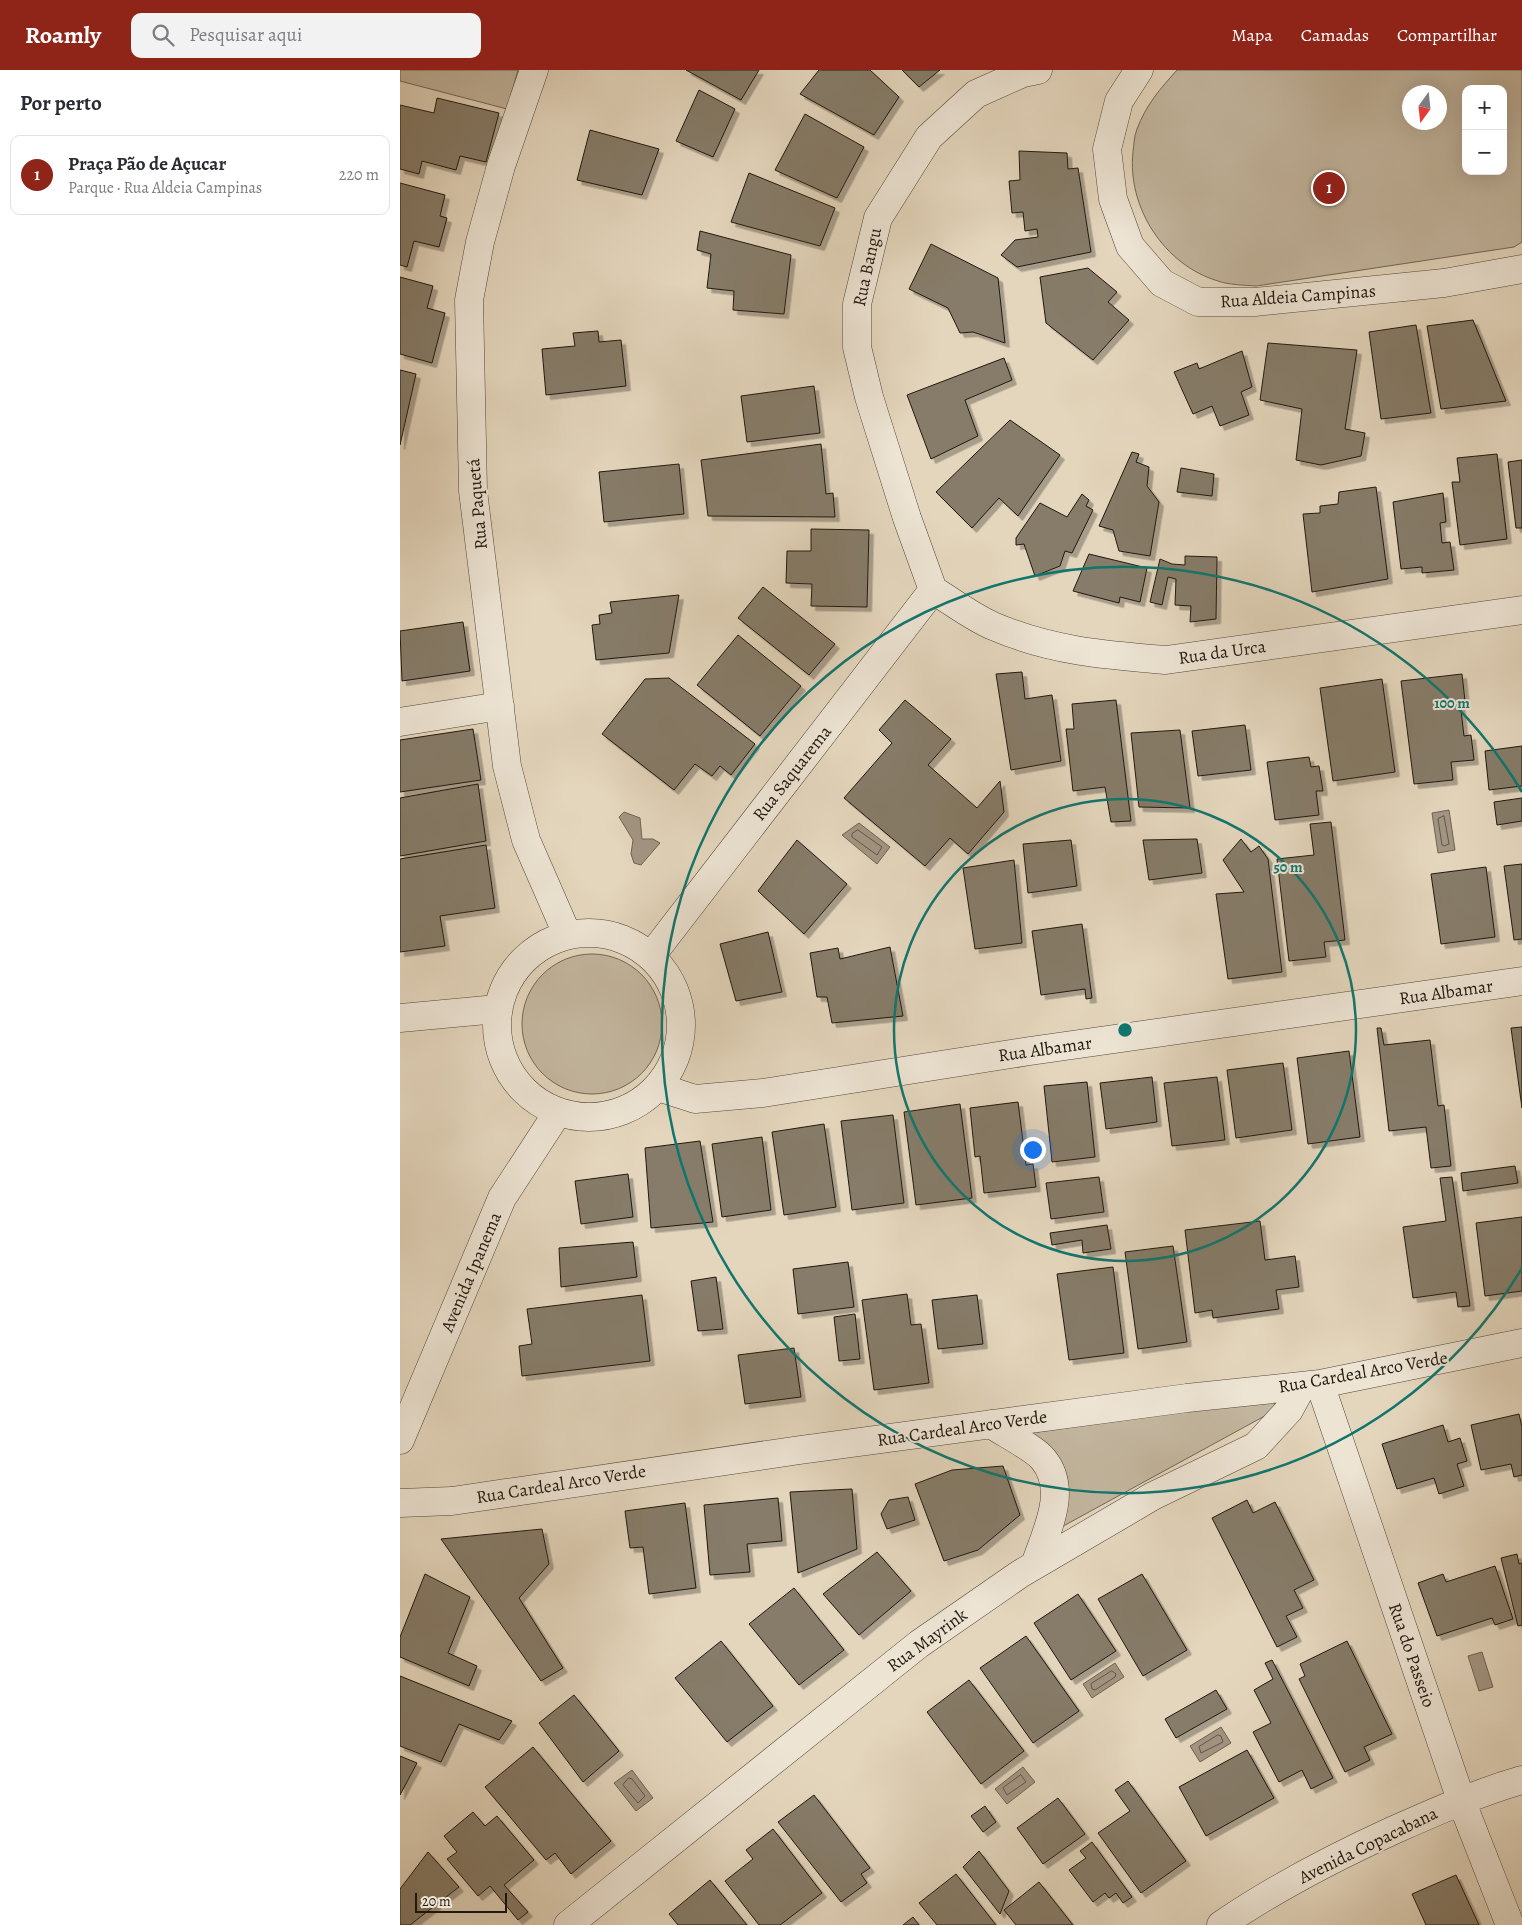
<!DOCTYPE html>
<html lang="pt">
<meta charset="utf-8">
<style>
body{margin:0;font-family:Alegreya,serif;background:#f2f2f3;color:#2b2b33}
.controls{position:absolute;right:15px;top:15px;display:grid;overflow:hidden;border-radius:10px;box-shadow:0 5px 20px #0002}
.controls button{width:45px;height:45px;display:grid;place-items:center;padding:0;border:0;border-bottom:1px solid #e1e1e2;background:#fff;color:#2b2b33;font:25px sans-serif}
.compass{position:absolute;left:1002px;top:15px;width:45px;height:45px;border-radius:50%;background:#fff;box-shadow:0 5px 20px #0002;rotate:195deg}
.scale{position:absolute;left:15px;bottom:12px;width:92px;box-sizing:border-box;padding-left:5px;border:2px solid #21180f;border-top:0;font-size:14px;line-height:18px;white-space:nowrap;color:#21180f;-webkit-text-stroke:4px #ede4d4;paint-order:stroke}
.you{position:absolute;left:632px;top:1079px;width:18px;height:18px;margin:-12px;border:4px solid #fff;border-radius:50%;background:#1a73e8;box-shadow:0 0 0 8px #1a73e833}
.badge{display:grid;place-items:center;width:32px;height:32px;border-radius:50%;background:#8f2418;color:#fff;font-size:16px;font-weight:700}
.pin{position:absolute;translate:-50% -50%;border:2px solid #fff;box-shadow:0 1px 5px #0006}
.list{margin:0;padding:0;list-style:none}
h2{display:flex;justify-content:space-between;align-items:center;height:65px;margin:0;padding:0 20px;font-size:21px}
h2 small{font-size:16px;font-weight:400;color:#7c7c81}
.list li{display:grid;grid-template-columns:32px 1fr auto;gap:15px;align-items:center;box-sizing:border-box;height:80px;margin:0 10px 10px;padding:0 10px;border:1px solid #e1e1e2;border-radius:10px}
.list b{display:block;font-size:19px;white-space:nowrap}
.list p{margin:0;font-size:16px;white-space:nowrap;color:#7c7c81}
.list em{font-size:16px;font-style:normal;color:#7c7c81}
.icon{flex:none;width:28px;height:28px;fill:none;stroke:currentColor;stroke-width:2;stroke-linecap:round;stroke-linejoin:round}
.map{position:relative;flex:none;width:1122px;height:1855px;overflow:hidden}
header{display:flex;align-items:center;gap:30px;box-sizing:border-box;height:70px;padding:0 25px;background:#8f2418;color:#fff}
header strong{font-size:24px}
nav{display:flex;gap:28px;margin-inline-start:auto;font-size:18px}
.search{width:350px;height:45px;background:#f2f2f3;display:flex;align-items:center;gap:12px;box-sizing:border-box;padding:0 18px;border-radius:10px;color:#7c7c81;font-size:19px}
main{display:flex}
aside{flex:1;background:#fff}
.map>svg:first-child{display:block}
.green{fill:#c3b69f;stroke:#726757;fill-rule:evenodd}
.water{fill:#a29582;stroke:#6e6354}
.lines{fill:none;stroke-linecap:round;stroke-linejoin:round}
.shore{stroke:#625648;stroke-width:1}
.building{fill:#867b69;stroke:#21180f;filter:url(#shadow)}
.minor-casing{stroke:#52483a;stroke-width:29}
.minor{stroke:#ede4d4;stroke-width:28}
.ring{fill:none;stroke:#0f766e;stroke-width:2.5}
.labels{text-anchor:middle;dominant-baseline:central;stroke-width:4;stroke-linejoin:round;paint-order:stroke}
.street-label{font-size:18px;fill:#21180f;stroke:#ede4d4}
.centre{fill:#0f766e;stroke:#ede4d4;stroke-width:2.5}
.ring-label{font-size:15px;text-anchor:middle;font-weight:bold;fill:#0f766e;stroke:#ede4d4;stroke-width:4;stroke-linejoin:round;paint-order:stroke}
</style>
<header>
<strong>Roamly</strong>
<div class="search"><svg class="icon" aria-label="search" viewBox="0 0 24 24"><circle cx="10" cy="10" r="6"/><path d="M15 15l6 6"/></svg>Pesquisar aqui</div>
<nav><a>Mapa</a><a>Camadas</a><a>Compartilhar</a></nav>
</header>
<main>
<aside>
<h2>Por perto<small></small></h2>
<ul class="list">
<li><span class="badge">1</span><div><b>Praça Pão de Açucar</b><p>Parque · Rua Aldeia Campinas</p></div><em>220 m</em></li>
</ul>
</aside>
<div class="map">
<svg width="1122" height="1855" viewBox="0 0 1122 1855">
<defs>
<filter id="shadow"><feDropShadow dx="4.5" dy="4.5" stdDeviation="0" flood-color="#0004"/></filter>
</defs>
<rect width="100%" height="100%" fill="#e4d6bd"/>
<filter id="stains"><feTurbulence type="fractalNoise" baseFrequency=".004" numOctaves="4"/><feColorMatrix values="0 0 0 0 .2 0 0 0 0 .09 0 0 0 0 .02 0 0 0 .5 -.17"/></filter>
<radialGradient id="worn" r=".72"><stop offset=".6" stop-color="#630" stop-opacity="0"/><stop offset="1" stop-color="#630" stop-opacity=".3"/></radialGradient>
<!-- green -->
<path class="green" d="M 0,0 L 118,0 L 107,39 L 0,11 Z
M 777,0 L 1122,0 L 1122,172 L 1114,177 L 856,216 C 844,215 829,215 818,211 C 764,195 727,137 733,82 C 734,75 734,66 737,59 C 746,35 760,19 777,0 ZM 1066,19 L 1103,19 L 1103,101 L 1066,101 ZM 1040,22 L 1040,52 L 1009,52 L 1009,22 Z
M122 954a70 70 0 1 1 140 0a70 70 0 1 1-140 0Z
M 868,1328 L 876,1335 L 872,1342 L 656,1460 L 624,1364 Z"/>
<!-- water -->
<path class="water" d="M 1049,740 L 1055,780 L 1038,783 L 1032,743 Z
M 224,742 L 240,748 L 242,769 L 253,769 L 260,773 L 241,795 L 234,793 L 231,784 L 233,770 L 219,747 Z
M 459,753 L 490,777 L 477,794 L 442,765 Z
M 1082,1582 L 1093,1617 L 1079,1621 L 1068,1586 Z
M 715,1593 L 724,1607 L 692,1628 L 683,1614 Z
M 821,1657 L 831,1673 L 800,1692 L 790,1676 Z
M 623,1697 L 635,1712 L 607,1734 L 595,1719 Z
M 232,1700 L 253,1728 L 236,1741 L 214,1713 Z"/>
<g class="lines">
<!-- shore -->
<path class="shore" d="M 1044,746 L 1049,774 L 1044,776 L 1042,775 L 1038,749 Z
M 458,760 L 482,777 L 477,785 L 452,767 L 452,764 Z
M 712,1601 L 716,1604 L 715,1607 L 695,1620 L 692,1619 L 691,1614 Z
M 818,1665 L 821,1666 L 823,1672 L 801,1683 L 799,1677 Z
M 621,1705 L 626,1712 L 607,1725 L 603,1718 Z
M 229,1708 L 232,1709 L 245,1726 L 238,1733 L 223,1715 Z"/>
</g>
<!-- building -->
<path class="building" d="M 286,0 L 359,0 L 341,30 Z
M 419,0 L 470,0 L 499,27 L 474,65 L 400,24 Z
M 502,0 L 540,0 L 519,17 Z
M 299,20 L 335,39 L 313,87 L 276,71 Z
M 37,28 L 99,43 L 86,92 L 60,86 L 56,100 L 22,91 L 19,104 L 0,99 L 0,35 L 34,43 Z
M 405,44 L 464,77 L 437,128 L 375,100 Z
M 190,60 L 259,79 L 242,125 L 177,110 Z
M 619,81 L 667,83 L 668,99 L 678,98 L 691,182 L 617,197 L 601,185 L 615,170 L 638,167 L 637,159 L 625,161 L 623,142 L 612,143 L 609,111 L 620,110 Z
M 349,103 L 435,138 L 420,176 L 331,152 Z
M 0,113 L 45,125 L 40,146 L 47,148 L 39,177 L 14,171 L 7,197 L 0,195 Z
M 300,161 L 391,185 L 384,244 L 333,240 L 334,221 L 307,218 L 311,184 L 297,180 Z
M 531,174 L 598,208 L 605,273 L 573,262 L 560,263 L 548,238 L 509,219 Z
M 688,198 L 717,222 L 708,232 L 729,250 L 693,290 L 646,253 L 640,207 Z
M 0,207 L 33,216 L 27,238 L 45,243 L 32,293 L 0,284 Z
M 1073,250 L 1106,331 L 1041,339 L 1027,256 Z
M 1016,255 L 1031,343 L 981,349 L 969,262 Z
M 198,261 L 199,272 L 221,270 L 226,316 L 146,325 L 142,279 L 175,276 L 173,263 Z
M 868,273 L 957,280 L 945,359 L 965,363 L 961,386 L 921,395 L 896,390 L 902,339 L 860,330 Z
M 842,281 L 852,317 L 841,322 L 849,345 L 820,356 L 812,336 L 793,344 L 774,302 L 797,293 L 799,299 Z
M 604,288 L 612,310 L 565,330 L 578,366 L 531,389 L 507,325 Z
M 0,300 L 16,304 L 0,375 Z
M 414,316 L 420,363 L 347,372 L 341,326 Z
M 610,350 L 660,385 L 618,446 L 599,428 L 572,458 L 536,422 Z
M 421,374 L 426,424 L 433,423 L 435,447 L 308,446 L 301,390 Z
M 732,382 L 739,384 L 736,392 L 749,397 L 747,416 L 759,432 L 750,486 L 719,481 L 713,460 L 699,456 Z
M 1097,384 L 1107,469 L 1060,475 L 1052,412 L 1060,412 L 1057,388 Z
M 1122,390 L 1122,458 L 1116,458 L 1108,392 Z
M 279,394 L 284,444 L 204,452 L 199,402 Z
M 781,398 L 814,404 L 812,426 L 777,422 Z
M 976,417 L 988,509 L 912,522 L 903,444 L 920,443 L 920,436 L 938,434 L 939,422 Z
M 1043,423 L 1046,452 L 1040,453 L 1042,473 L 1050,472 L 1054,500 L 1022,503 L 1022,497 L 1001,499 L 993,432 Z
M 682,424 L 689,430 L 686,436 L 693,440 L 672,483 L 665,481 L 660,496 L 635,506 L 624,474 L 616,475 L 616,468 L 640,433 L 667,447 Z
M 411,459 L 469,460 L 467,537 L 411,536 L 412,514 L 386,513 L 387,481 L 411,481 Z
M 689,484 L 747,498 L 740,532 L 720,527 L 719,533 L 673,521 Z
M 785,486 L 817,487 L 816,549 L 790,552 L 791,536 L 775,535 L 776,509 L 768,507 L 762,535 L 750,532 L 760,489 L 772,494 L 785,495 Z
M 363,517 L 435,574 L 409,605 L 338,548 Z
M 279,525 L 269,583 L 196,590 L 192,555 L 200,554 L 199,545 L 212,543 L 210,532 Z
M 63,552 L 70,601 L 2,611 L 0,561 Z
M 338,565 L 401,616 L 360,666 L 297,615 Z
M 622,602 L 625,629 L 652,625 L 661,691 L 611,700 L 596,604 Z
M 1062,604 L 1065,631 L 1060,632 L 1064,666 L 1071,665 L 1074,690 L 1051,692 L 1053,710 L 1014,714 L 1001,611 Z
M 269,608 L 355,674 L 331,705 L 320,696 L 312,706 L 295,694 L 274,720 L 202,664 L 245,609 Z
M 982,609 L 995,702 L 933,711 L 920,618 Z
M 505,630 L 551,669 L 528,695 L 577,738 L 600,711 L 604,742 L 568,784 L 550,768 L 525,796 L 444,728 L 492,673 L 479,660 Z
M 716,630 L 731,751 L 711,752 L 705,717 L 673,721 L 666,659 L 674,659 L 672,634 Z
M 845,655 L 851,700 L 798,706 L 792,661 Z
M 73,659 L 81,710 L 0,722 L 0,670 Z
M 780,660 L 790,738 L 739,737 L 731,663 Z
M 1122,676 L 1122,716 L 1089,720 L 1085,681 Z
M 909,687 L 911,697 L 919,696 L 923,721 L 916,721 L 919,745 L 875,750 L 867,692 Z
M 78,714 L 86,771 L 0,786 L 0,728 Z
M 1122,728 L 1122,751 L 1097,755 L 1094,732 Z
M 931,752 L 945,870 L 924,872 L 926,887 L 889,891 L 877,789 L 914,785 L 910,754 Z
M 797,769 L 802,803 L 749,810 L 743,770 Z
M 841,769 L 851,782 L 859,776 L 868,789 L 882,902 L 828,909 L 816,824 L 844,822 L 823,790 Z
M 397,770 L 447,814 L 404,864 L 358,821 Z
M 671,770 L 677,816 L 628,823 L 623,774 Z
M 86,775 L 95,838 L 40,846 L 45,876 L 0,882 L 0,789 Z
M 614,790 L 622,873 L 575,879 L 563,798 Z
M 1122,794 L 1122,869 L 1114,870 L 1104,796 Z
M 1086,797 L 1095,867 L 1041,874 L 1031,804 Z
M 682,854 L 692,928 L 686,929 L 685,919 L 641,925 L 632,861 Z
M 368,862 L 382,922 L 336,931 L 320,874 Z
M 490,877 L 503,946 L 432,953 L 427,927 L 417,927 L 410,883 L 438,878 L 440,889 Z
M 1122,957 L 1122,1038 L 1111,958 Z
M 977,958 L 981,958 L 984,975 L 1030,970 L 1038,1036 L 1044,1035 L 1051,1096 L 1031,1098 L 1026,1057 L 989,1061 Z
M 949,981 L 960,1067 L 908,1074 L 897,988 Z
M 883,993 L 892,1060 L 836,1068 L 827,1000 Z
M 752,1007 L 757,1052 L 706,1059 L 700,1013 Z
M 817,1007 L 825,1070 L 772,1076 L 764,1013 Z
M 687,1012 L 695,1087 L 652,1092 L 644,1016 Z
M 618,1032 L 626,1095 L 633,1094 L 636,1117 L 584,1123 L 580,1086 L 575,1087 L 570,1038 Z
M 560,1034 L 572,1128 L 516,1135 L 504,1042 Z
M 493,1045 L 504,1133 L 452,1140 L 441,1051 Z
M 424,1054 L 436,1137 L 384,1145 L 372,1062 Z
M 362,1067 L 371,1140 L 322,1147 L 312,1074 Z
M 300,1071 L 313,1152 L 251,1158 L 245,1078 Z
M 1115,1096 L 1118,1113 L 1063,1121 L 1061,1103 Z
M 228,1104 L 233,1147 L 181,1154 L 175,1111 Z
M 699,1107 L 704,1142 L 651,1149 L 646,1113 Z
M 1052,1107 L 1070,1236 L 1058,1237 L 1056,1222 L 1013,1228 L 1003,1157 L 1046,1151 L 1040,1108 Z
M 1122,1147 L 1122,1221 L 1085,1226 L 1076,1153 Z
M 860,1151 L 865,1190 L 895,1186 L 899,1217 L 876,1220 L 879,1239 L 813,1248 L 812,1240 L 795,1243 L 785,1160 Z
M 707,1155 L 711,1179 L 683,1183 L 682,1170 L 652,1175 L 650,1163 Z
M 233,1172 L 237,1207 L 161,1217 L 159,1178 Z
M 773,1176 L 787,1272 L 738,1279 L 725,1182 Z
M 448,1192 L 454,1237 L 398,1244 L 393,1199 Z
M 713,1197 L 724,1283 L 669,1290 L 657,1204 Z
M 316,1207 L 323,1259 L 298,1261 L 291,1211 Z
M 507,1224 L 511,1255 L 521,1254 L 529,1313 L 474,1320 L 462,1230 Z
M 242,1225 L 250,1291 L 122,1306 L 119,1276 L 132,1274 L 127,1239 Z
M 577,1225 L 583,1274 L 538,1279 L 532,1230 Z
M 455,1244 L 460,1289 L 439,1291 L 434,1247 Z
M 394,1278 L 401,1327 L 345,1334 L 338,1285 Z
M 1119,1344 L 1122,1357 L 1122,1405 L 1114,1407 L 1111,1394 L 1081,1400 L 1071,1355 Z
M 1043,1355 L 1048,1372 L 1060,1368 L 1067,1391 L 1057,1394 L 1064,1416 L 1039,1424 L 1034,1408 L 997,1419 L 982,1374 Z
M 603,1396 L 620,1445 L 578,1480 L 544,1491 L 515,1414 L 552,1400 Z
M 452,1419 L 457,1479 L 398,1503 L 390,1422 Z
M 508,1427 L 515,1450 L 487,1459 L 481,1444 L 489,1430 Z
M 378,1428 L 382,1471 L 347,1474 L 350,1502 L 310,1505 L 304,1435 Z
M 847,1430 L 853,1443 L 875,1432 L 914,1510 L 894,1520 L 903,1538 L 886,1546 L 897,1567 L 877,1577 L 812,1448 Z
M 285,1433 L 296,1518 L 249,1524 L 243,1477 L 230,1478 L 225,1441 Z
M 142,1459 L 149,1494 L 119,1528 L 163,1598 L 141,1611 L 41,1469 Z
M 477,1482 L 511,1521 L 459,1565 L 423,1524 Z
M 1117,1484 L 1119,1494 L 1122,1493 L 1122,1555 L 1118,1556 L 1101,1488 Z
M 1095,1496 L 1113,1549 L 1095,1555 L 1092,1548 L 1037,1566 L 1018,1513 L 1043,1504 L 1046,1512 Z
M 25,1504 L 70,1527 L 48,1583 L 77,1596 L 69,1616 L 0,1587 L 0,1567 Z
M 742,1504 L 787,1580 L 743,1606 L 698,1529 Z
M 394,1518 L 444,1580 L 399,1615 L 349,1554 Z
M 678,1524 L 716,1581 L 671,1610 L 634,1553 Z
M 626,1566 L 679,1641 L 633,1673 L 580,1598 Z
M 321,1571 L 373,1636 L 327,1672 L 275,1608 Z
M 947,1571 L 992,1664 L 964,1677 L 970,1690 L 945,1702 L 899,1609 L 905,1606 L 900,1594 Z
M 872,1590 L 933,1708 L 911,1719 L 902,1700 L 879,1712 L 853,1662 L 871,1653 L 854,1620 L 873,1609 L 865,1593 Z
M 0,1606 L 112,1651 L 99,1670 L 59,1654 L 41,1692 L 0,1676 Z
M 569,1610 L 624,1681 L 581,1714 L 527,1642 Z
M 816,1620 L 827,1639 L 776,1668 L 765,1649 Z
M 174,1625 L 219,1681 L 183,1712 L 139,1653 Z
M 133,1677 L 211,1771 L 171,1804 L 155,1783 L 146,1790 L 85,1717 Z
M 847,1680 L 874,1728 L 806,1766 L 779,1717 Z
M 0,1686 L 17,1693 L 0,1725 Z
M 728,1711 L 786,1791 L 741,1823 L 698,1763 L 730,1741 L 715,1720 Z
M 414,1725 L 470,1798 L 461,1804 L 467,1813 L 441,1832 L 378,1752 Z
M 658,1728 L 685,1764 L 643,1794 L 617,1758 Z
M 585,1736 L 596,1752 L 583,1762 L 571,1746 Z
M 73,1742 L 85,1756 L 97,1746 L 134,1790 L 104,1815 L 128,1842 L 118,1850 L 90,1816 L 78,1826 L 47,1789 L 57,1782 L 44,1766 Z
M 373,1759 L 422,1823 L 380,1855 L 359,1855 L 325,1811 L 353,1789 L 346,1780 Z
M 692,1772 L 732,1827 L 723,1833 L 716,1823 L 709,1828 L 705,1823 L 693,1832 L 669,1800 L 686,1788 L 680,1781 Z
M 579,1781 L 609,1821 L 600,1844 L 563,1797 Z
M 28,1782 L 59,1817 L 10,1855 L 0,1855 L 0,1819 Z
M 556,1804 L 596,1855 L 537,1855 L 519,1833 Z
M 1056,1805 L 1079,1855 L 1026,1855 L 1012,1824 Z
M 310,1810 L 347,1855 L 278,1855 L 269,1844 Z
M 639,1812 L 673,1855 L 616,1855 L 604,1840 Z
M 513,1847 L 519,1855 L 503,1855 Z"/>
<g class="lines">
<defs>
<path id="minor" d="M 134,0 L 101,96 L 80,172 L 69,230 L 73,421 L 107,696 L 126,770 L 167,864
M 739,0 L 719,31 L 707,79 L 713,129 L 730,176 L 762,213 L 798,232 L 855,232 L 1044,213 L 1122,199
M 533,520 L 507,448 L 469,327 L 457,277 L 457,234 L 478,148 L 529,67 L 576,24 L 623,3 L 638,0
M 533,520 C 553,532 572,547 593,556 C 651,581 705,585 766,590 L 1122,540
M 0,652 L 100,636
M97 955a92 92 0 1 1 184 0a92 92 0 1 1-184 0Z
M 251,886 L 533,520
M 0,948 L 97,939
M 258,1017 L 295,1029 L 363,1023 L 630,981 L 1122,911
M 920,1314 L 1061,1730 L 1110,1855
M 591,1354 C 604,1363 634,1378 643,1389 C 669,1420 646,1462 635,1495
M 0,1370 L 102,1128 L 158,1042
M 0,1433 L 52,1431 L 400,1380 L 787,1328 L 920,1314 L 1122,1273
M 168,1855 L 519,1574 L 620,1504 L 753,1426 L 856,1376 L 889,1340 L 902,1316
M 821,1855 C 875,1818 935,1787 994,1760 C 1037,1741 1077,1723 1122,1710"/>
</defs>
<!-- minor casing -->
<use href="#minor" class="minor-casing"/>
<!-- minor -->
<use href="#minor" class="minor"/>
</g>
<!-- distance rings -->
<g class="ring">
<circle cx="725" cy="960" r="231"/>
<path d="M1122 1198A463 463 0 1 1 1122 722"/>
</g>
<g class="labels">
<!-- street labels -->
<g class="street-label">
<text transform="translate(467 197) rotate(-78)">Rua Bangu</text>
<text transform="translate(898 226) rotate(-4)">Rua Aldeia Campinas</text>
<text transform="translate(77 434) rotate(-95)">Rua Paquetá</text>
<text transform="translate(822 582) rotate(-8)">Rua da Urca</text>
<text transform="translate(392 703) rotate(-52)">Rua Saquarema</text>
<text transform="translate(1046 922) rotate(-8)">Rua Albamar</text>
<text transform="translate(645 979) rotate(-8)">Rua Albamar</text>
<text transform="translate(71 1202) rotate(-67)">Avenida Ipanema</text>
<text transform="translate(963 1302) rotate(-10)">Rua Cardeal Arco Verde</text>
<text transform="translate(562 1358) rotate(-8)">Rua Cardeal Arco Verde</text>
<text transform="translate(161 1414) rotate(-9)">Rua Cardeal Arco Verde</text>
<text transform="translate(527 1570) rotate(-36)">Rua Mayrink</text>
<text transform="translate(1012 1585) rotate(71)">Rua do Passeio</text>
<text transform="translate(968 1775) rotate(-26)">Avenida Copacabana</text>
</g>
</g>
<circle cx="725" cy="960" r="8" class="centre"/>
<g class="ring-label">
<text x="1052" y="638">100 m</text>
<text x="888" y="802">50 m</text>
</g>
<rect width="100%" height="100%" filter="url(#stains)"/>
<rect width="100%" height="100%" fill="url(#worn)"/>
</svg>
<div class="controls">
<button>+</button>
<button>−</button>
</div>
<svg class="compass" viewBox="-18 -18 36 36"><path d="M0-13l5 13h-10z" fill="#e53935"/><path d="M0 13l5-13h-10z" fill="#7c7c81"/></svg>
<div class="scale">20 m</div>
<div class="you"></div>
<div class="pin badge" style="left:929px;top:118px">1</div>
</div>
</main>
